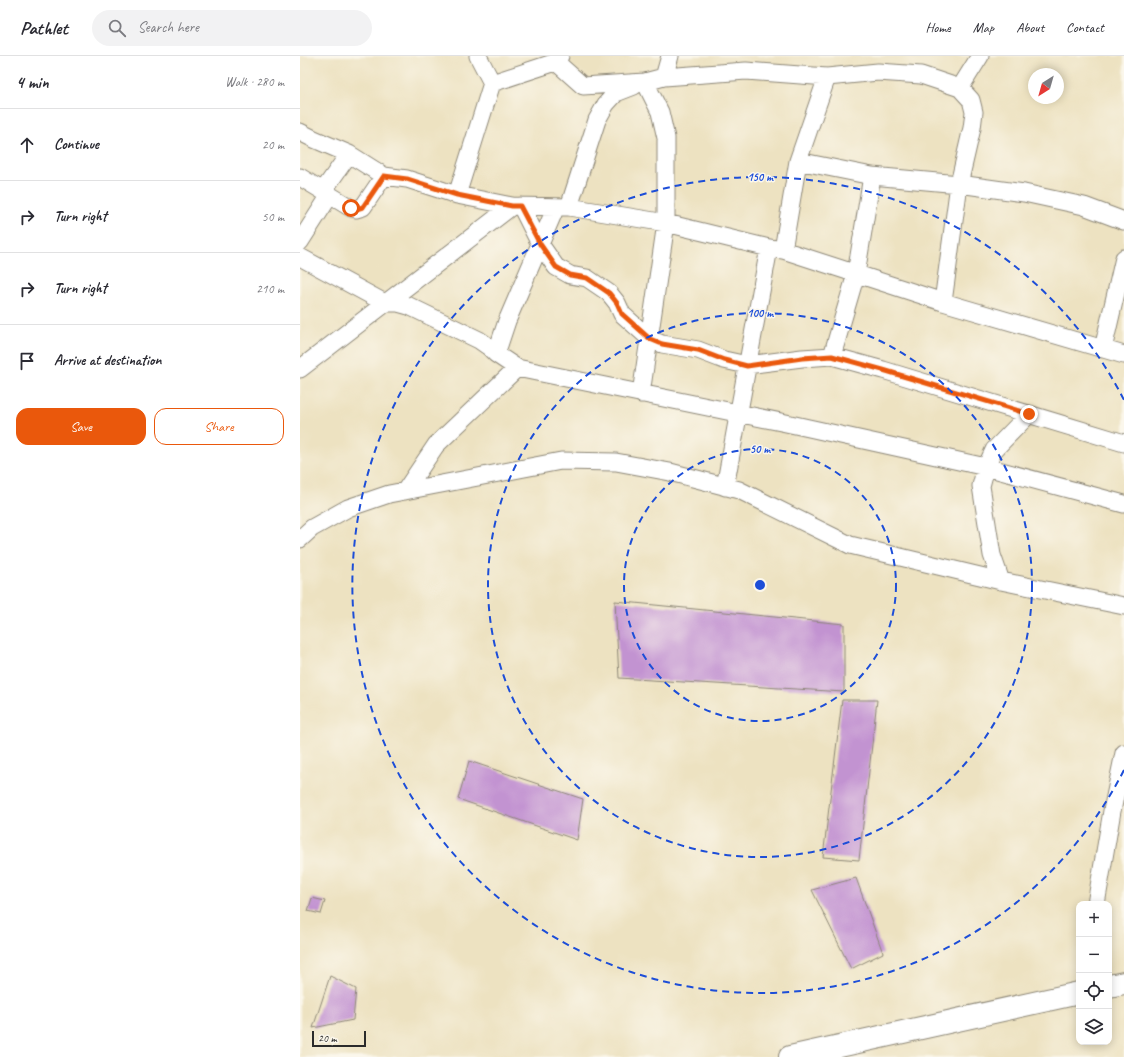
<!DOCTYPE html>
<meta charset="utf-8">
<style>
body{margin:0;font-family:Caveat,sans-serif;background:#f2f2f3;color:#2b2b33}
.controls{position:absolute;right:12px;bottom:12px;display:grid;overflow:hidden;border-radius:8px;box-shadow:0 2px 10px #0003}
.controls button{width:36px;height:36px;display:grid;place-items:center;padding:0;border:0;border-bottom:1px solid #e1e1e2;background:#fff;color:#2b2b33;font:20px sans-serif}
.compass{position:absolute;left:728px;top:12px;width:36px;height:36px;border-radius:50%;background:#fff;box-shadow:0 2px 10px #0003;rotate:217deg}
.scale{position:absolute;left:12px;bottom:10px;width:54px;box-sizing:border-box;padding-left:4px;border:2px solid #2b2b2b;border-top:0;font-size:11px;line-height:14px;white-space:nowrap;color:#2b2b2b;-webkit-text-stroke:3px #fbf7ec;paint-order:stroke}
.stop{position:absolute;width:12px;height:12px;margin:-9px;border:3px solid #ea580c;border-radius:50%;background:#fff}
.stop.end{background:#ea580c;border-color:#fff;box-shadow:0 1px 4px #0008}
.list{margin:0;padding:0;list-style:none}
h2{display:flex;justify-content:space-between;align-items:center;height:52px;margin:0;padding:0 16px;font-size:17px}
h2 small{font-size:13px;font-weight:400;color:#7c7c81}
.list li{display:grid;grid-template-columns:26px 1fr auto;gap:12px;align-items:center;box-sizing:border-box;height:72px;padding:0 16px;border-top:1px solid #e1e1e2}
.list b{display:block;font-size:15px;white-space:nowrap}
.list em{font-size:13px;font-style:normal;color:#7c7c81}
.actions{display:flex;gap:8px;padding:12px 16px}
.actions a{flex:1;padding:9px 0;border:1px solid #ea580c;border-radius:12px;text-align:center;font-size:14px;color:#ea580c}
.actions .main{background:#ea580c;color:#fff}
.icon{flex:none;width:22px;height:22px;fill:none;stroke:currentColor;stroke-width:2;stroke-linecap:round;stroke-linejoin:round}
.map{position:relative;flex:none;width:824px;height:1001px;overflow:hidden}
header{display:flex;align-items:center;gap:24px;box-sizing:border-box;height:56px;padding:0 20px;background:#fff;border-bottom:1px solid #e1e1e2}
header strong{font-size:19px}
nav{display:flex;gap:22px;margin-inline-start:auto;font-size:14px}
.search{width:280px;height:36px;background:#f2f2f3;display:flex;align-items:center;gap:10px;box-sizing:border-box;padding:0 14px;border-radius:22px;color:#7c7c81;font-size:15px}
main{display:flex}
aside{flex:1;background:#fff}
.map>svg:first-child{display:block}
.building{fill:#c293d1}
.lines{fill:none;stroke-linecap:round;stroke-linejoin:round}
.minor-casing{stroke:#8c8676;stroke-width:19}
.secondary-casing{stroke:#8c8676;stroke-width:24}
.minor{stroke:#fff;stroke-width:17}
.secondary{stroke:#fff;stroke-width:22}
.route{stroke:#ea580c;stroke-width:5}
.ring{fill:none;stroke:#1d4ed8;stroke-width:2;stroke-dasharray:7 5}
.centre{fill:#1d4ed8;stroke:#fbf7ec;stroke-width:2}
.ring-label{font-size:12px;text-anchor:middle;font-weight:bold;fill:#1d4ed8;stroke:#fbf7ec;stroke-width:3;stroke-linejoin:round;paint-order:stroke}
</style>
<header>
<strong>Pathlet</strong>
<div class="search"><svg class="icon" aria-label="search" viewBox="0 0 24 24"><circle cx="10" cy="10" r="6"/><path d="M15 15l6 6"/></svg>Search here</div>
<nav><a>Home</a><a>Map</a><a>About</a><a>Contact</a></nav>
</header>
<main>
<aside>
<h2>4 min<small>Walk · 280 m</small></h2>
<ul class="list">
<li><svg class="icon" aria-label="ahead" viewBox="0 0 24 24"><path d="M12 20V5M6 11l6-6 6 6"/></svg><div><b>Continue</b></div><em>20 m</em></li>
<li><svg class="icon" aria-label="right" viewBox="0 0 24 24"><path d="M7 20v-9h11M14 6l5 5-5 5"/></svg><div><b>Turn right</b></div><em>50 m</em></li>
<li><svg class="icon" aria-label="right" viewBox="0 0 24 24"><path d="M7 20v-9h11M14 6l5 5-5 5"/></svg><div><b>Turn right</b></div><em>210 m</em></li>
<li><svg class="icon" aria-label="arrive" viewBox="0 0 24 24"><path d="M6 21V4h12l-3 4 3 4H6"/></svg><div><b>Arrive at destination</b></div></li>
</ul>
<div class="actions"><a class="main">Save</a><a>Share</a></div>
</aside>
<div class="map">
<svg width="824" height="1001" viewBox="0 0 824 1001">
<rect width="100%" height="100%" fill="#fbf7ec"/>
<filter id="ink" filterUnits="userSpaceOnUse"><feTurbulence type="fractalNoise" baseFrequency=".025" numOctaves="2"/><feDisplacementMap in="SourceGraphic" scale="8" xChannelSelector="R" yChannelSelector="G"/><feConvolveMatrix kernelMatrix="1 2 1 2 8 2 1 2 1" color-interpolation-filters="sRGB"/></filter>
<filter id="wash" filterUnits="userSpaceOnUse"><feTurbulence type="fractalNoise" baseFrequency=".012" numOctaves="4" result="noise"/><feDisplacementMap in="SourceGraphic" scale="16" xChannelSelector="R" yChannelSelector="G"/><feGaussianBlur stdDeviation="0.9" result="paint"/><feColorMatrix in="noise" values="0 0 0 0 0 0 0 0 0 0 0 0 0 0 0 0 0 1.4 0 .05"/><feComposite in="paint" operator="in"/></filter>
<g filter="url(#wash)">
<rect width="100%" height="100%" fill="#ede2c1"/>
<g id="blocks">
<!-- building -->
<path class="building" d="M 315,545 L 544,568 L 544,636 L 319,622 Z
M 542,644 L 577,644 L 559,804 L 523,801 Z
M 169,705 L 283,743 L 277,784 L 158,743 Z
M 556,822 L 583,897 L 551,913 L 512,834 Z
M 12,842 L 25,845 L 21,858 L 8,855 Z
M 30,920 L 56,933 L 53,964 L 13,972 Z"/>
</g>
</g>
<g filter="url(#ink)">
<use href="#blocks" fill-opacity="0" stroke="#8c8676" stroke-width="1"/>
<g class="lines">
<defs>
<path id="minor" d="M 178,0 L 192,27
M 260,0 L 256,6 L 283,30 L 345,26 L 364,21 L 446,15 L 527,21 L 578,16 L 621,19 L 660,32 L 671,44 L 674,56 L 672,72 L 659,128 L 643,246
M 364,21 L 370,0
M 660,32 L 680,0
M 0,76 L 14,83 L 49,98 L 84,120 L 107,123 L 157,139 L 212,150 L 269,151 L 366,167 L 469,192 L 483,194 L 643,246 L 824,299
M 498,105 L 572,120 L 659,128 L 724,137 L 784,150 L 824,165
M 0,121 L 51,152 L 56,153 L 63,151 L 84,120
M 23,135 L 49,98
M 157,139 L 192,27 L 256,6
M 221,150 L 240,188 L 256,211 L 270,219 L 287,222 L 309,237 L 317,247 L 322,258 L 350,283 L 362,288 L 398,294 L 424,304 L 447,309 L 502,302 L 532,300 L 583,314 L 824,387
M 269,151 L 297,64 L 306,48 L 316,37 L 334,30
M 0,186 L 30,139
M 483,194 L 498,105 L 527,21
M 0,201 L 85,247 L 98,247 L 109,250 L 179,284 L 189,291 L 196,298 L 217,312 L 486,367 L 686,411 L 824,448
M 803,293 L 824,202
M 196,298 L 207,265 L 256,151
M 532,300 L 556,218 L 572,120
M 0,313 L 212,150
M 341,338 L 366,167 L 366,82 L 360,56 L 345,26
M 425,431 L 469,192
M 105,435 L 136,389 L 217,312
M 0,483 L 12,472 L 48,452 L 89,438 L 261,405 L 316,406 L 370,416 L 439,434 L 550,489 L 701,525 L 824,550
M 701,525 L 692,499 L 681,430 L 686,411 L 694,394 L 729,358
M 796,848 L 812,755 L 824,697"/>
<path id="secondary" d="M 809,930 L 824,927
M 490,1001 L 779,937"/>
</defs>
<!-- minor casing -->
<use href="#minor" class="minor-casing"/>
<!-- secondary casing -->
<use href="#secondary" class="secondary-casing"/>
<!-- minor -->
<use href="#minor" class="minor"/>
<!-- secondary -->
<use href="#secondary" class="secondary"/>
</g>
</g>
<g class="lines" filter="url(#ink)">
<!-- route -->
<path class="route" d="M 51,152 L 56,153 L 63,151 L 84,120 L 107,123 L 157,139 L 212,150 L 220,150 L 240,188 L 256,211 L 270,219 L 287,222 L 309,237 L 317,247 L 322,258 L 350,283 L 362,288 L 398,294 L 424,304 L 447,310 L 502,302 L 532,300 L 583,314 L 729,358"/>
</g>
<!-- distance rings -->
<g class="ring">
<circle cx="460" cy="529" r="136"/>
<circle cx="460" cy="529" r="272"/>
<path d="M824 714A408 408 0 1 1 824 344"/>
</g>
<circle cx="460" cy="529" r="6" class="centre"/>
<g class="ring-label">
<text x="460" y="125">150 m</text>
<text x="460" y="261">100 m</text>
<text x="460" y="397">50 m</text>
</g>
</svg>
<div class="controls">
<button>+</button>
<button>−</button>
<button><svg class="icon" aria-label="locate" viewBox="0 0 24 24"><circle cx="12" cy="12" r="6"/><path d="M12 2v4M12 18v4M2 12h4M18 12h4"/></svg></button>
<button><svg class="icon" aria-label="layers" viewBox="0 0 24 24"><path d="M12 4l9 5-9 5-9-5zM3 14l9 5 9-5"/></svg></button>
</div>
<svg class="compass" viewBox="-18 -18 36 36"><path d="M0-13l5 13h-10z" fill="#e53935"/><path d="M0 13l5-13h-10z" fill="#7c7c81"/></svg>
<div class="scale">20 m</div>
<div class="stop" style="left:51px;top:152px"></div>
<div class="stop end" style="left:729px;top:358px"></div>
</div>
</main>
